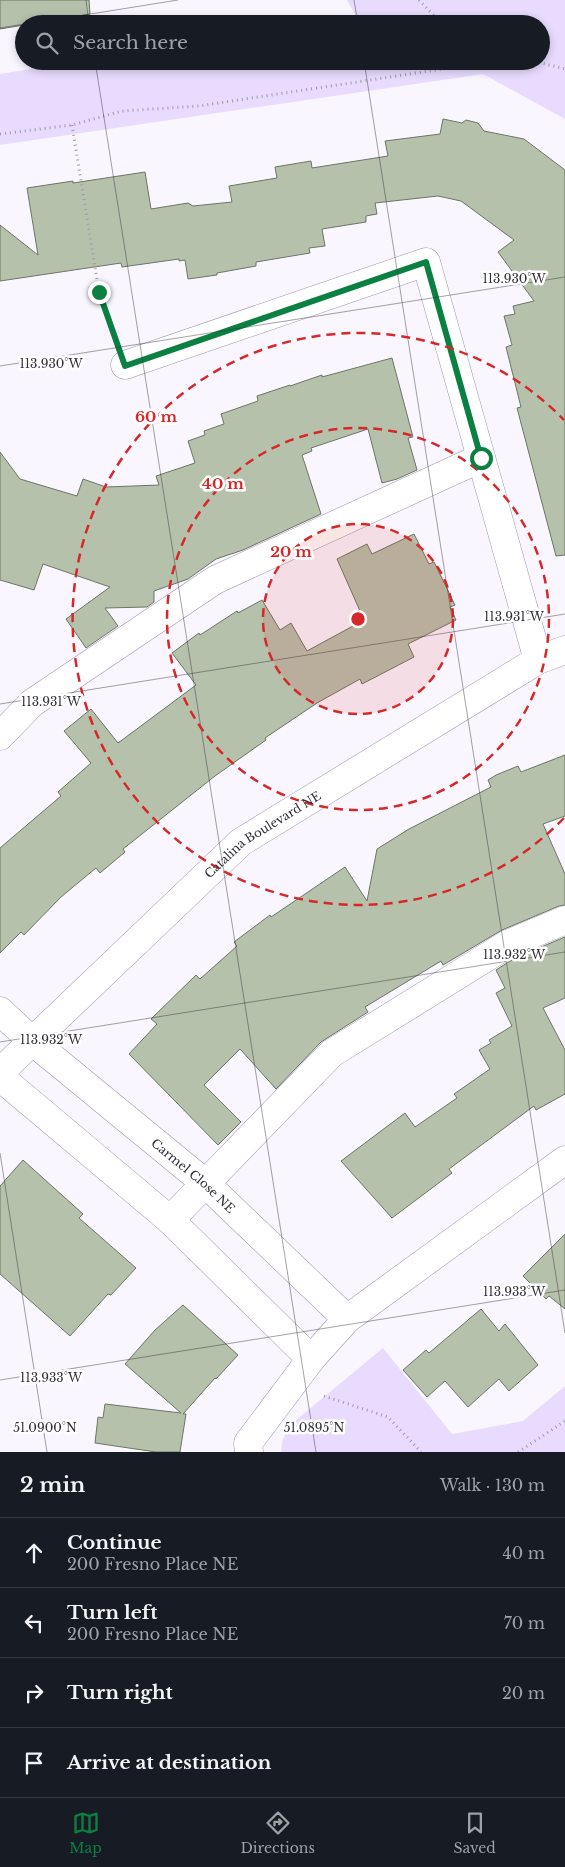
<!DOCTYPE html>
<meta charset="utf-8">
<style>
body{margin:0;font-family:"Libre Baskerville",serif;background:#20242c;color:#f1f3f6}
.stop{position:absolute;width:15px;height:15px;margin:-11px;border:4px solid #0b8043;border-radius:50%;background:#fff}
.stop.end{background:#0b8043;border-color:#fff;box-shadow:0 1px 5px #0008}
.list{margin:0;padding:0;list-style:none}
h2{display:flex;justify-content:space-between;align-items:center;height:65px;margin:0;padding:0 20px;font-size:21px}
h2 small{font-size:16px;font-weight:400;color:#9ea1a6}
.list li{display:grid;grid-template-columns:32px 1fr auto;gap:15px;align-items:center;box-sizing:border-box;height:70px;padding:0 20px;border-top:1px solid #363941}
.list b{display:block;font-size:19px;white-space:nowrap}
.list p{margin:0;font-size:16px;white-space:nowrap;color:#9ea1a6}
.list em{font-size:16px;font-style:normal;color:#9ea1a6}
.icon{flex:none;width:28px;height:28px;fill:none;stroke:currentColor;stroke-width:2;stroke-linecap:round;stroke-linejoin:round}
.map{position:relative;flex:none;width:565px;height:1452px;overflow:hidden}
.search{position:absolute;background:#171b24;box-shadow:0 2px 8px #0003;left:15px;right:15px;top:15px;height:55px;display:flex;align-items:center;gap:12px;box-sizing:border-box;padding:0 18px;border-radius:28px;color:#9ea1a6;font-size:19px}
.sheet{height:345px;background:#171b24}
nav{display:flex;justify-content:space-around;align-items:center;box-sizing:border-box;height:70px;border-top:1px solid #363941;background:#171b24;font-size:14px;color:#9ea1a6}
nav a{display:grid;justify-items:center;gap:2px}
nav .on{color:#0b8043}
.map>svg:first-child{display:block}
.green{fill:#e8dbfe}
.building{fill:#b6c1ac;stroke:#6c7663}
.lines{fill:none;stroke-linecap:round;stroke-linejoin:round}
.minor-casing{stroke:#9f97ad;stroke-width:29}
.path{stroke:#9f9ca5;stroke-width:3;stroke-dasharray:1 4;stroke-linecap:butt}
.minor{stroke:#fff;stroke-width:28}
.route{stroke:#0b8043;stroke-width:6}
.ticks{fill:none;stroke:#333038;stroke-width:1;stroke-opacity:0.45}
.ring{fill:none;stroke:#d62828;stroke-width:2.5;stroke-dasharray:9 6}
.labels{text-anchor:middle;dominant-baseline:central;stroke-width:5;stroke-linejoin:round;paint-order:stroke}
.street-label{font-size:12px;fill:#333038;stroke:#fff}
.ticks-label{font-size:12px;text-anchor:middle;fill:#333038;stroke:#fff;stroke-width:5;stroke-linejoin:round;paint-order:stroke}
.centre{fill:#d62828;stroke:#fff;stroke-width:2.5}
.ring-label{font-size:15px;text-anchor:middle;font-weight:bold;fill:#d62828;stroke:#fff;stroke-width:5;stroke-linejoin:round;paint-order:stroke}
</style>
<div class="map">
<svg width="565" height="1452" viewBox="0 0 565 1452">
<rect width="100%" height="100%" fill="#f9f6ff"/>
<!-- green -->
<path class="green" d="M 347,0 L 565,0 L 565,119 L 483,74 L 0,145 L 0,74 L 81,61 L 541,61 L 541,24 L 318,24 L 357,18 Z
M 383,1348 L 452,1434 L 523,1421 L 565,1386 L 565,1452 L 281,1452 L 282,1442 L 289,1426 Z"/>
<!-- building -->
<path class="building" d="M 0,0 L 89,0 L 90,14 L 0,29 Z
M 443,119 L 462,123 L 466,120 L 478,123 L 484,131 L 524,139 L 565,170 L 565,555 L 556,556 L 517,408 L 521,407 L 506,347 L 512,345 L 504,316 L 515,314 L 513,306 L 534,301 L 498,252 L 514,240 L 461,201 L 438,196 L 375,203 L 377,214 L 366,216 L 366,222 L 322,229 L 325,246 L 309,248 L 310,253 L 256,262 L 256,266 L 217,273 L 217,275 L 188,279 L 185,260 L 179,261 L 179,259 L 122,267 L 121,263 L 0,281 L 0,225 L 38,255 L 27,188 L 73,181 L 73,183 L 145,172 L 151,209 L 188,203 L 193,206 L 232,202 L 229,186 L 277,178 L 275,167 L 311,161 L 312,168 L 388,156 L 385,141 L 440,134 Z
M 392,358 L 413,437 L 408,438 L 417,470 L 397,479 L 382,483 L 368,429 L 311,448 L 312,451 L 302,455 L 321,514 L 243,550 L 216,559 L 188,579 L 154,591 L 154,602 L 147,607 L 105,608 L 118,626 L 86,648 L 66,619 L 110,587 L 43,564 L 34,590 L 0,580 L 0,452 L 20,479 L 77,496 L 83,479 L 106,487 L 159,485 L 156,476 L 195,463 L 188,441 L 205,435 L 204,431 L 224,424 L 221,414 L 258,401 L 257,396 L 290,385 L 290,386 L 322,375 L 322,377 Z
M 414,534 L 429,564 L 434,562 L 455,605 L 450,607 L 456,620 L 408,644 L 414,657 L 362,684 L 360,679 L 317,703 L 265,738 L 266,740 L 215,776 L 123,849 L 125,852 L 100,873 L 96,868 L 61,897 L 24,935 L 21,932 L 0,953 L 0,848 L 61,796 L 58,792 L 91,763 L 64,731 L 91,709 L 118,743 L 196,685 L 172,653 L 199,633 L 200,635 L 237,611 L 238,613 L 262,600 L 280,630 L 291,623 L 307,651 L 364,620 L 337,559 L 367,544 L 372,554 Z
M 565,755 L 565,816 L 543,824 L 565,874 L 565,905 L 559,906 L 502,930 L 443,965 L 441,961 L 365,1007 L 368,1012 L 321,1042 L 276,1089 L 240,1049 L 204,1085 L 241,1122 L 218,1145 L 129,1054 L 157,1024 L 151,1019 L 196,975 L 200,979 L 237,946 L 234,942 L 270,915 L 271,917 L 345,867 L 367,901 L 377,849 L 409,829 L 491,787 L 488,780 L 496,775 L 518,766 L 521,772 Z
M 565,937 L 565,998 L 543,1008 L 565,1050 L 565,1094 L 536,1110 L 534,1106 L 449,1169 L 452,1173 L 392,1218 L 341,1161 L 405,1113 L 415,1127 L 457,1098 L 454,1094 L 490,1069 L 479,1050 L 491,1043 L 489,1040 L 512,1026 L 496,993 L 505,988 L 496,970 L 515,958 Z
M 23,1160 L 83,1214 L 79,1218 L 136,1268 L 111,1295 L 108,1294 L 70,1336 L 0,1274 L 0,1186 Z
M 565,1234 L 565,1309 L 549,1296 L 546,1299 L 523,1276 Z
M 183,1305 L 238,1355 L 216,1379 L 215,1378 L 183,1414 L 186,1414 L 180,1452 L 156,1452 L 95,1443 L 98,1417 L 103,1418 L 105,1404 L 181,1413 L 125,1364 L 155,1330 Z
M 481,1309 L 499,1331 L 505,1324 L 538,1365 L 509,1391 L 499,1379 L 468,1407 L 445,1381 L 427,1397 L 403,1370 L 426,1350 L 429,1353 Z"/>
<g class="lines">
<defs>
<g id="minor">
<path d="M 125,365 L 426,262 L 538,660"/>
<path d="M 0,736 L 32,703 L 215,580 L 481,458"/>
<path id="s1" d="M 0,1011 L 32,1041 L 205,1183 L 347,1319"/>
<path id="s2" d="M 0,1072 L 241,842 L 538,660 L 565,650"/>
<path d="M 0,1077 L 170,1220 L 311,1359"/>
<path d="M 170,1220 L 332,1053 L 508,944 L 565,920"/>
<path d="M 249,1452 L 248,1443 L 311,1359 L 347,1319 L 565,1160"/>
</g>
</defs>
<!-- minor casing -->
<use href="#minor" class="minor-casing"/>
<!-- path -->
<path class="path" d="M 419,0 L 442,24
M 534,61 L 565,69
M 72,125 L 99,292 L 115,337
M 0,134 L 72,125 L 122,111 L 199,106 L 495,61
M 324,1396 L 388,1417 L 421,1452
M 518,1452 L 565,1421"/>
<!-- minor -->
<use href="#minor" class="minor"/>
</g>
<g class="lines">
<!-- route -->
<path class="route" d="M 99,292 L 125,366 L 426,262 L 481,458"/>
</g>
<!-- ticks -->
<path class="ticks" d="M 86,0 L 89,24M 354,0 L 358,24M 28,24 L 178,0M 0,28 L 24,24M 95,61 L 316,1452M 364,61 L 565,1333M 0,366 L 565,277M 0,704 L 565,614M 0,1042 L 565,952M 0,1153 L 47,1452M 0,1380 L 565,1290"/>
<!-- distance rings -->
<circle cx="358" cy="619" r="95" fill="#d62828" fill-opacity=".12"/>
<g class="ring">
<circle cx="358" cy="619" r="95"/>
<circle cx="358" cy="619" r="191"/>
<path d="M564 818A286 286 0 1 1 564 420"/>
</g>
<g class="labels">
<!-- street labels -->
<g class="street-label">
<text stroke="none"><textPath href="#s2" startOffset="355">Catalina Boulevard NE</textPath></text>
<text stroke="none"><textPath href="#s1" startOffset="254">Carmel Close NE</textPath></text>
</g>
</g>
<g class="ticks-label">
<text x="514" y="283">113.930°W</text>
<text x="51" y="368">113.930°W</text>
<text x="514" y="621">113.931°W</text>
<text x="51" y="706">113.931°W</text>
<text x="514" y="959">113.932°W</text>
<text x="51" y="1044">113.932°W</text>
<text x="514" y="1296">113.933°W</text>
<text x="51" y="1382">113.933°W</text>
<text x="45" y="1432">51.0900°N</text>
<text x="314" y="1432">51.0895°N</text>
</g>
<circle cx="358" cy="619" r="8" class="centre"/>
<g class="ring-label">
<text x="156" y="422">60 m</text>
<text x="223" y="489">40 m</text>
<text x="291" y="557">20 m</text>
</g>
</svg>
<div class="stop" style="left:481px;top:458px"></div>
<div class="stop end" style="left:99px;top:292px"></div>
<div class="search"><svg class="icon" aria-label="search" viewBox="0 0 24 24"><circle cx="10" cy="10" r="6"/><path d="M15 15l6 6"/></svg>Search here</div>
</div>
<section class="sheet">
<h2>2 min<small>Walk · 130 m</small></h2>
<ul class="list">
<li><svg class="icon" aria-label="ahead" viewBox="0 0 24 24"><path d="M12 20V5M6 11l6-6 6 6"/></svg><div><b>Continue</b><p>200 Fresno Place NE</p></div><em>40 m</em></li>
<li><svg class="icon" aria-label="left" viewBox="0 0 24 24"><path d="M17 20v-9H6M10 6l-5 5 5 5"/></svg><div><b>Turn left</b><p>200 Fresno Place NE</p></div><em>70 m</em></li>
<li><svg class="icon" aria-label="right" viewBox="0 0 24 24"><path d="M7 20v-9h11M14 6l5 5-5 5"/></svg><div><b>Turn right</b></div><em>20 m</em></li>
<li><svg class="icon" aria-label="arrive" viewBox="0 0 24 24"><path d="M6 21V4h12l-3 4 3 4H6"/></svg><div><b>Arrive at destination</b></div></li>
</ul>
</section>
<nav>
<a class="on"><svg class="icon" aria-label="map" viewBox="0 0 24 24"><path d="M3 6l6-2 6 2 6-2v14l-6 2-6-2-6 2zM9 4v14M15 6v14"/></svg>Map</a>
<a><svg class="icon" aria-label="directions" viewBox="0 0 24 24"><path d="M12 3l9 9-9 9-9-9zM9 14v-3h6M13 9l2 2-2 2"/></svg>Directions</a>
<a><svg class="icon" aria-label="saved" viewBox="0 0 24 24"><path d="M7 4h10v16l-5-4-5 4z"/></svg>Saved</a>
</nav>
